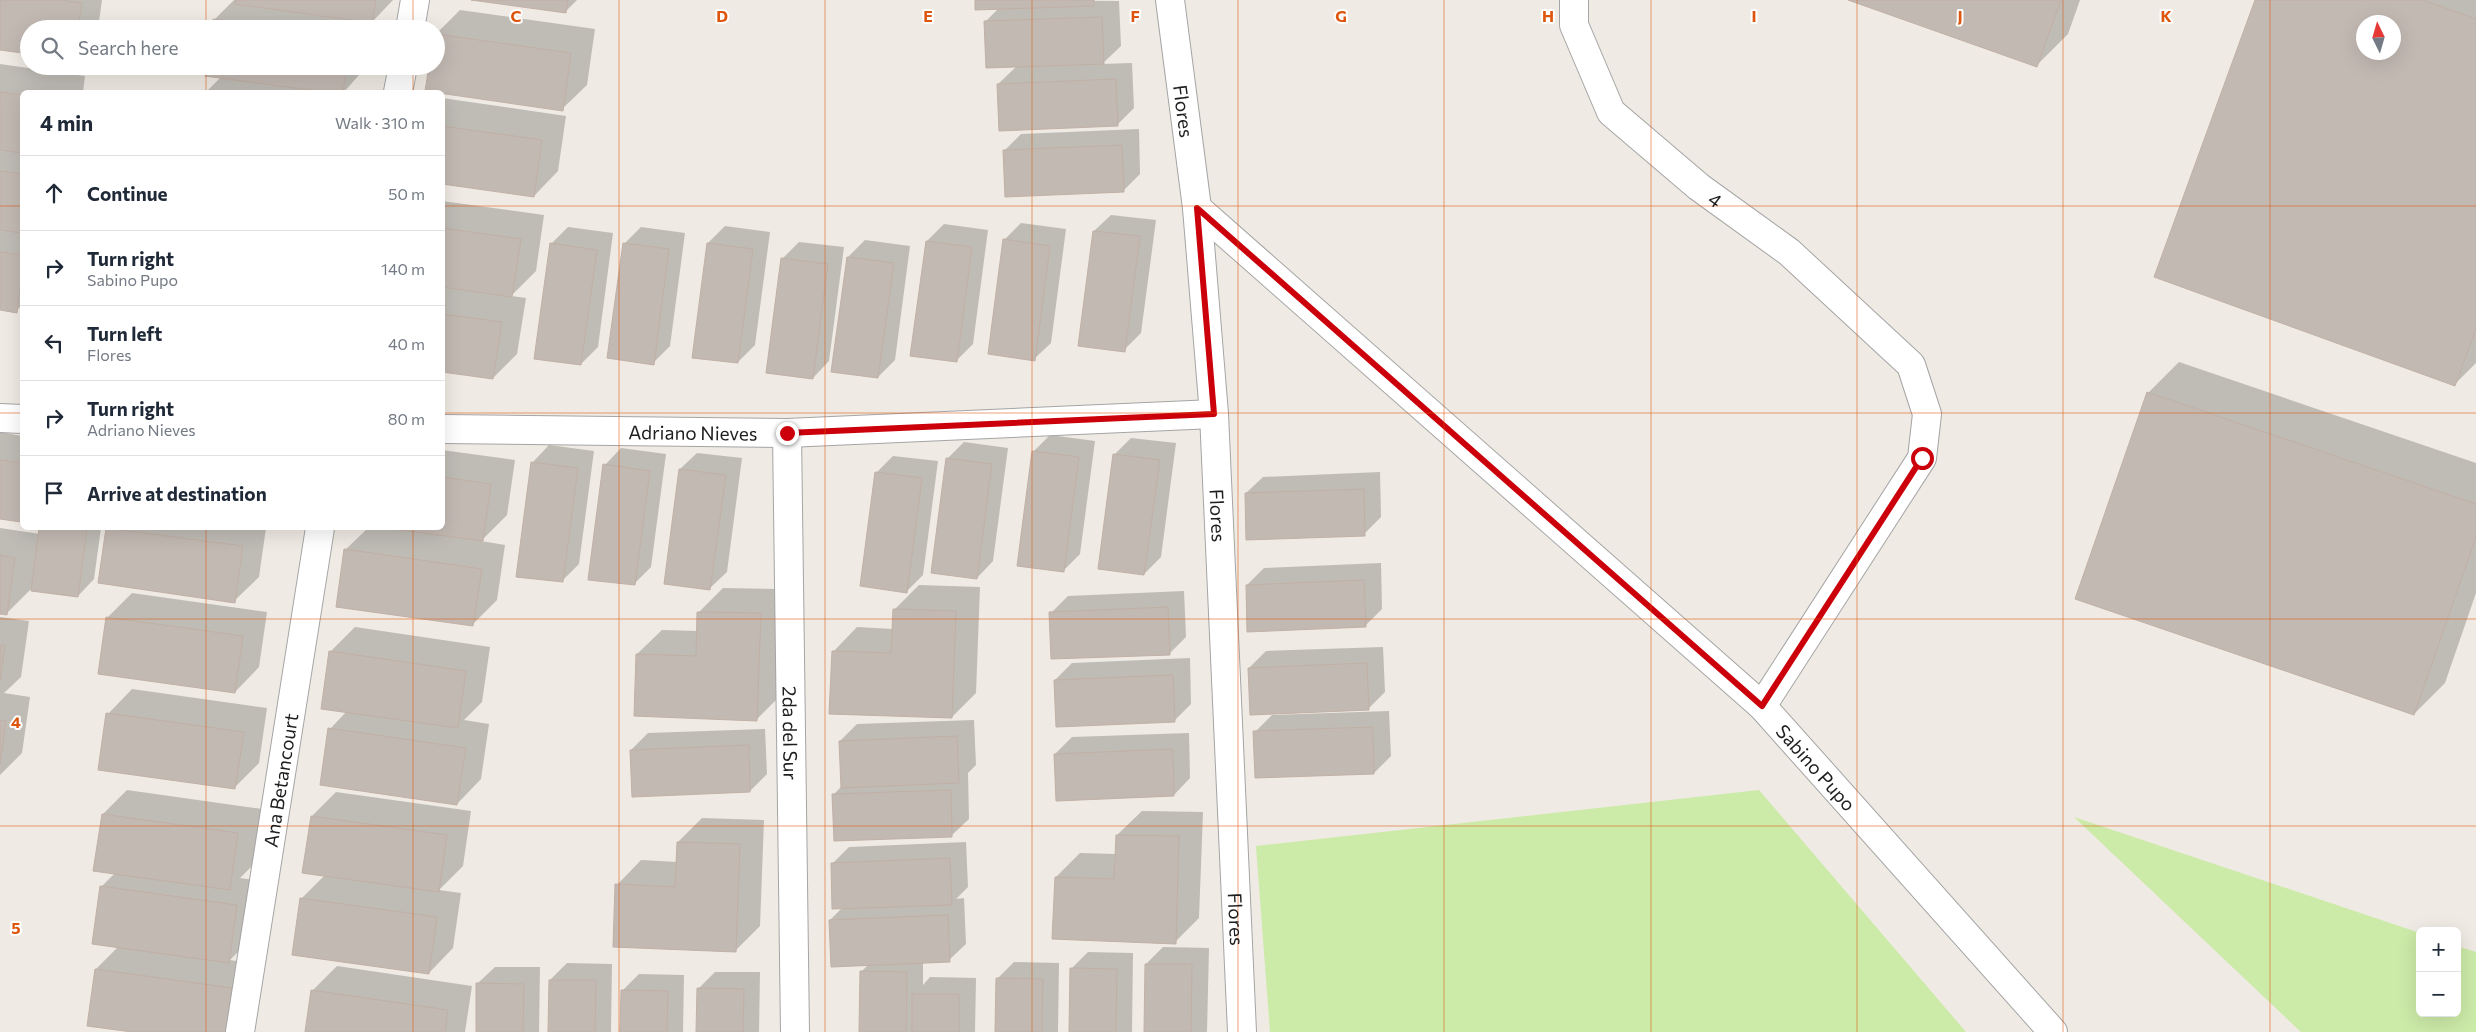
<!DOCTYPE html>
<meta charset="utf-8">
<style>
body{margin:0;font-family:Commissioner,sans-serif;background:#f6f6f7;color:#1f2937}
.controls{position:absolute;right:15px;bottom:15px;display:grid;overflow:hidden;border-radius:8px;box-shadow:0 5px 20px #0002}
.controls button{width:45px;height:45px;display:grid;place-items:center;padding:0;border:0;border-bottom:1px solid #e0e1e3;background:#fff;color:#1f2937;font:25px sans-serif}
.compass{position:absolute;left:2356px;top:15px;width:45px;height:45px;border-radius:50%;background:#fff;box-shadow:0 5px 20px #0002;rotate:355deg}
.stop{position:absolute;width:15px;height:15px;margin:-11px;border:4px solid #cb000b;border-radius:50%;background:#fff}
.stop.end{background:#cb000b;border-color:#fff;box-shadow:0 1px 5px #0008}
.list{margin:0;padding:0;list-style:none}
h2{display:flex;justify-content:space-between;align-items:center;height:65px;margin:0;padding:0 20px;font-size:21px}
h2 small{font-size:16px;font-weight:400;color:#747a83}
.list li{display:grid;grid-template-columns:32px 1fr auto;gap:15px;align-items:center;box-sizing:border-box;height:75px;padding:0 20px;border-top:1px solid #e0e1e3}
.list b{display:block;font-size:19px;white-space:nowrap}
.list p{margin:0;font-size:16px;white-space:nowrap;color:#747a83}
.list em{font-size:16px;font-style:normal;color:#747a83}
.icon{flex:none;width:28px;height:28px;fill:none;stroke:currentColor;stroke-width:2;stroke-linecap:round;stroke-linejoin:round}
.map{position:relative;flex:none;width:2476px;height:1032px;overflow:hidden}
.search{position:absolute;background:#fff;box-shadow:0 5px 20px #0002;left:20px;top:20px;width:425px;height:55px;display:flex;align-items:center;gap:12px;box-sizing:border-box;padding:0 18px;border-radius:28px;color:#747a83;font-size:19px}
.panel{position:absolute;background:#fff;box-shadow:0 5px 20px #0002;left:20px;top:90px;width:425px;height:440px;border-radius:8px}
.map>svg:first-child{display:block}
.grass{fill:#cceaa8}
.shadow{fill:#0003;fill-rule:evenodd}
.building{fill:#c3b9b3;stroke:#c1b0a5;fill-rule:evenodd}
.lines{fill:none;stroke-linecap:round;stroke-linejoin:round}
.minor-casing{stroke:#a5a5a5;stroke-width:30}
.minor{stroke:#fff;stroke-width:28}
.route{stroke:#cb000b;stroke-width:6}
.grid{fill:none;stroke:#de560d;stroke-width:1;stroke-opacity:0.55}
.labels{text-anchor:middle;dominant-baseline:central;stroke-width:4;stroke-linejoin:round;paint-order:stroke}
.street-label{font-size:19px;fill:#1e1e1e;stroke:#fff}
.grid-label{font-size:16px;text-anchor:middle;font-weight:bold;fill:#de560d;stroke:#fff;stroke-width:4;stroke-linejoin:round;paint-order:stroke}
</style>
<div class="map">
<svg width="2476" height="1032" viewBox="0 0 2476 1032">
<rect width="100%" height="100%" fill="#efeae3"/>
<!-- grass -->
<path class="grass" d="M 1759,790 L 1966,1032 L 1270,1032 L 1256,846 Z
M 2074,817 L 2420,933 L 2420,1013 L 2457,1013 L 2457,946 L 2476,952 L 2476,1032 L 2301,1032 Z"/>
<!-- shadow -->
<path class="shadow" d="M 0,0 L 102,0 L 98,29 L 29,29 L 0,49 Z
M 234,0 L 393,0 L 374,20 L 372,29 L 213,29 L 215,19 Z
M 481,0 L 577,0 L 565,12 Z
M 976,0 L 1119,1 L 1121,46 L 1102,64 L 1132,63 L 1134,108 L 1117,125 L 998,84 L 1017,66 L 985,22 L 999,8 Z
M 1852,0 L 2080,0 L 2068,34 L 2037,65 Z
M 2256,0 L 2476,0 L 2476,363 L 2455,384 ZM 2364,22 L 2394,22 L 2394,52 L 2364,52 Z
M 460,10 L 595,29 L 587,85 L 562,109 L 436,66 L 436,34 Z
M 0,64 L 85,76 L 83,92 L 22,92 L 22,265 L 20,286 L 22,286 L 22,283 L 22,305 L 16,311 L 0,309 Z
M 208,66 L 367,66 L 344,92 L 351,92 L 206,92 L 221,77 Z
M 442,98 L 566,116 L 558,171 L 534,196 L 442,183 Z
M 1139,129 L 1140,174 L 1123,191 L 1005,150 L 1021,134 Z
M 442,201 L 544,215 L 536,271 L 511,296 L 526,298 L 517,354 L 493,378 L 442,371 Z
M 1111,215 L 1156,220 L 1141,333 L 1124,350 L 1094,231 Z
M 1021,223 L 1066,229 L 1051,343 L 1034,359 L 1004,240 Z
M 944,224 L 988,230 L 973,344 L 956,361 L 912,355 L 927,241 Z
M 725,226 L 770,232 L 755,345 L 738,362 L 693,357 L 708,243 Z
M 568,227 L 613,233 L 598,347 L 581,364 L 551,244 Z
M 641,227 L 685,233 L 670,346 L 653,363 L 624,244 Z
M 865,240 L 910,246 L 895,360 L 878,377 L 848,257 Z
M 799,242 L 844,247 L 829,361 L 813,378 L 782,259 Z
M 2179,362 L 2476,463 L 2476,593 L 2445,683 L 2414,714 L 2148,393 Z
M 0,432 L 22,436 L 22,518 L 20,520 L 0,517 Z
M 1050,435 L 1095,441 L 1080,554 L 1063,571 L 1034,451 Z
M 1131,438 L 1176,443 L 1161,557 L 1144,574 L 1114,455 Z
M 964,442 L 1008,448 L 993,561 L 977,578 L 947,459 Z
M 549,445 L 594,451 L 579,564 L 562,581 L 533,462 Z
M 621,448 L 666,454 L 651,567 L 634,584 L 605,465 Z
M 442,450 L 515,460 L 507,515 L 481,541 L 505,545 L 497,600 L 473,624 L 345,550 L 368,528 L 442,528 Z
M 697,453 L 742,458 L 727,572 L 710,588 L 680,469 Z
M 893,456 L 938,461 L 923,575 L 907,591 L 876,473 Z
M 1380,472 L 1381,517 L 1364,534 L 1246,493 L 1263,477 Z
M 0,528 L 40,534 L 41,528 L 101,528 L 94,579 L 78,596 L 33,587 L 7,613 L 0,612 Z
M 107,528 L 266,528 L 259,577 L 234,601 L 99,582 Z
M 1381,563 L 1382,609 L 1366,625 L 1247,585 L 1264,568 Z
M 919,585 L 980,587 L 976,693 L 952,717 L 833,652 L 857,627 L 893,629 L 894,610 Z
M 723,588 L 785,589 L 781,695 L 756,720 L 637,654 L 662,630 L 698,631 L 699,612 Z
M 1184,591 L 1186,637 L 1169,654 L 1051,613 L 1068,596 Z
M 132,593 L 267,612 L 259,667 L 235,692 L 107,618 Z
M 0,617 L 29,621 L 21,677 L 4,693 L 30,697 L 22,753 L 0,775 Z
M 355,627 L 490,647 L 482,702 L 464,720 L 489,724 L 481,779 L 457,804 L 330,729 L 347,711 L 330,652 Z
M 1383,647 L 1385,692 L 1368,709 L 1249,668 L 1266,651 Z
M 1190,658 L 1191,704 L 1175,720 L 1055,680 L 1072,663 Z
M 132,689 L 267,708 L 259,763 L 234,788 L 108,714 Z
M 1389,711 L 1391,756 L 1374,773 L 1255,732 L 1272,715 Z
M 974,720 L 976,765 L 968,773 L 969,819 L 952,835 L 833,795 L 842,786 L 840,741 L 857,724 Z
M 765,729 L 767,774 L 750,791 L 631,750 L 648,733 Z
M 1189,733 L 1190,778 L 1174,795 L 1055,754 L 1072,737 Z
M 127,790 L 262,809 L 254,864 L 240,878 L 261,881 L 253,937 L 230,960 L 256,964 L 236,1032 L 140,1032 L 88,1024 L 96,969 L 119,946 L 101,887 L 115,873 L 103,814 Z
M 336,792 L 471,811 L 463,866 L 439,890 L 461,893 L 453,948 L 429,973 L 301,899 L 325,875 L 312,816 Z
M 1142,811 L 1203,812 L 1199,918 L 1175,942 L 1056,877 L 1080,853 L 1116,854 L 1117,835 Z
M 702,818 L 764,820 L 760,926 L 736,950 L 617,885 L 641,860 L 677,862 L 678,842 Z
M 966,842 L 968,887 L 956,899 L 964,898 L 966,944 L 949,960 L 923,961 L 923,985 L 930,977 L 976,978 L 975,1032 L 860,1032 L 861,972 L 869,964 L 830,920 L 842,908 L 832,864 L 849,847 Z
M 1163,947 L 1209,948 L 1207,1032 L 1145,1032 L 1146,964 Z
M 1088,952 L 1133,953 L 1132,1032 L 1070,1032 L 1071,969 Z
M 1014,962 L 1059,963 L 1058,1032 L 996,1032 L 997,979 Z
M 567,963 L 612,964 L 611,1032 L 549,1032 L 550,980 Z
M 337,966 L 472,986 L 465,1032 L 306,1032 L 312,991 Z
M 495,967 L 540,967 L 539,1032 L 477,1032 L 478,983 Z
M 715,972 L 760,972 L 759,1032 L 697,1032 L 698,989 Z
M 639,974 L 684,975 L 683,1032 L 621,1032 L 622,991 Z"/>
<!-- building -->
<path class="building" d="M 0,0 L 61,0 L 82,3 L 78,29 L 29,29 L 29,54 L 0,50 Z
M 236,0 L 376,0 L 372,23 L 235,4 Z
M 471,0 L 568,0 L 566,13 Z
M 975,0 L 1094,0 L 1094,6 L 975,10 Z
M 1848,0 L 2061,0 L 2037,67 Z
M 2255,0 L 2423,0 L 2476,19 L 2476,329 L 2455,386 L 2154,277 ZM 2364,22 L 2394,22 L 2394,52 L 2364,52 Z
M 1102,17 L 1104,64 L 986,68 L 984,21 Z
M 213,19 L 284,29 L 212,29 Z
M 436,34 L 571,53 L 563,111 L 425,91 L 429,66 L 436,66 Z
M 207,66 L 347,66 L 343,92 L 324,92 L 205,76 Z
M 1116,79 L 1118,126 L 999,131 L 997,84 Z
M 0,92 L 22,95 L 22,153 L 0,150 Z
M 442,126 L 542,140 L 534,197 L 442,184 Z
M 1122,145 L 1124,192 L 1005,197 L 1003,150 Z
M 0,171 L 22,174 L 22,233 L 0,230 Z
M 442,228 L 521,239 L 512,297 L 442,287 Z
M 1093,231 L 1140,236 L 1125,352 L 1078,346 Z
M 1003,239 L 1050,246 L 1035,361 L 988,354 Z
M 926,241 L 972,247 L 957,362 L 910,356 Z
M 550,243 L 597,250 L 581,365 L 534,359 Z
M 623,243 L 669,249 L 654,365 L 607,358 Z
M 707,243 L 753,249 L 738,363 L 692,358 Z
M 0,252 L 22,255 L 22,274 L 17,313 L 0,310 Z
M 847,257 L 894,263 L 878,378 L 831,372 Z
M 781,258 L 828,264 L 813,379 L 766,373 Z
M 442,314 L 502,322 L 493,379 L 442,372 Z
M 2147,392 L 2476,504 L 2476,537 L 2414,715 L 2075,599 Z
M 1032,451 L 1079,457 L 1064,572 L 1017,566 Z
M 1113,454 L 1160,460 L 1144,575 L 1098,569 Z
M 946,458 L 992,464 L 977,579 L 931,573 Z
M 0,460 L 22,463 L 21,522 L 0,519 Z
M 531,462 L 578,468 L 563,582 L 516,577 Z
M 603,464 L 650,471 L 635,585 L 588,580 Z
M 679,469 L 726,475 L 710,590 L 664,584 Z
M 875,472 L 922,478 L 907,593 L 860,586 Z
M 442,477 L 491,484 L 483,541 L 385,528 L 442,528 Z
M 1364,489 L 1365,536 L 1246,540 L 1245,493 Z
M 39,528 L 87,528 L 78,597 L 31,591 Z
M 106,528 L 243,546 L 235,603 L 98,583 Z
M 344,549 L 482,569 L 473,626 L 336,607 Z
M 0,555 L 15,558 L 7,615 L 0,614 Z
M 1364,580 L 1366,627 L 1247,632 L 1246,585 Z
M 1168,607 L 1170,655 L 1051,659 L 1049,612 Z
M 893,609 L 956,611 L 952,718 L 829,714 L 832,651 L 891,653 Z
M 697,612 L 761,613 L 757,721 L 634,716 L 636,654 L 696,656 Z
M 106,617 L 243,636 L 235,693 L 98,674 Z
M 0,645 L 5,645 L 0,681 Z
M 329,651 L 466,671 L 458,728 L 321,709 Z
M 1367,663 L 1369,710 L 1250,715 L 1248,668 Z
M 1173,675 L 1175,722 L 1056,727 L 1054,680 Z
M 106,713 L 244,732 L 235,789 L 98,770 Z
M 0,720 L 6,721 L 0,764 Z
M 1373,727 L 1374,774 L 1255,778 L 1253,731 Z
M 328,728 L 466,748 L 457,805 L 320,785 Z
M 957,736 L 959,783 L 841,788 L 839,741 Z
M 749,745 L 750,792 L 632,797 L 630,750 Z
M 1173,749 L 1174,796 L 1056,801 L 1054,754 Z
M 951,790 L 952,837 L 834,841 L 832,794 Z
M 102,814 L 238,833 L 230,890 L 93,871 Z
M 311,816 L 447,835 L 439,892 L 302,873 Z
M 1116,835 L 1179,836 L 1176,944 L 1052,939 L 1055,877 L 1114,879 Z
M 677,842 L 740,844 L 736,952 L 613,947 L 615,884 L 675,887 Z
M 950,858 L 952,905 L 832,909 L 831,863 Z
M 100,886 L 237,905 L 229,963 L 92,944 Z
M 300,898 L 437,917 L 429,974 L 292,955 Z
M 948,915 L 950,962 L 831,967 L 829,920 Z
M 1145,964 L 1192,964 L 1191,1032 L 1144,1032 Z
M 1070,968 L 1117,969 L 1116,1032 L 1069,1032 Z
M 95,969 L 232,988 L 226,1032 L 132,1032 L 87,1026 Z
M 860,971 L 907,972 L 906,1032 L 859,1032 Z
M 996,978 L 1043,979 L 1042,1032 L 995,1032 Z
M 549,980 L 596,980 L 595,1032 L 548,1032 Z
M 476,983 L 524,984 L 523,1032 L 476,1032 Z
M 697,988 L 744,989 L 743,1032 L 696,1032 Z
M 311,990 L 448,1010 L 445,1032 L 305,1032 Z
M 621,990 L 668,991 L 667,1032 L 620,1032 Z
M 912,994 L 959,994 L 959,1032 L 912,1032 Z"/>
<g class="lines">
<defs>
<g id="minor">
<path id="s1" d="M 1170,0 L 1197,208 L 1214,414 L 1242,1032"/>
<path id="s2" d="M 1574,0 L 1574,25 L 1611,112 L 1699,187 L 1789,252 L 1911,365 L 1927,414 L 1922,458 L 1762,706"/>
<path d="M 410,29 L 415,0"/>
<path d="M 398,92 L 403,66"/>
<path id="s3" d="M 1197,208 L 1762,706 L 2053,1032"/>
<path d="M 0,418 L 22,419"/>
<path id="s4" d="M 442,429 L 787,433 L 1214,414"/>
<path id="s5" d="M 787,433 L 795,1032"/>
<path id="s6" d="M 240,1032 L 320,528"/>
</g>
</defs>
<!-- minor casing -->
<use href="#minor" class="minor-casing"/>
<!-- minor -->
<use href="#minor" class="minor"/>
</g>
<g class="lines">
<!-- route -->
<path class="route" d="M 787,433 L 1214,414 L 1197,208 L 1762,706 L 1922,458"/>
</g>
<!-- grid -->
<path class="grid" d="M 206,0 L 206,29M 413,0 L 413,29M 619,0 L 619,1032M 825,0 L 825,1032M 1032,0 L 1032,1032M 1238,0 L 1238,1032M 1444,0 L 1444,1032M 1651,0 L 1651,1032M 1857,0 L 1857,1032M 2063,0 L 2063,1032M 2270,0 L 2270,1032M 206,66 L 206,92M 413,66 L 413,92M 0,206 L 22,206M 442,206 L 2476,206M 0,413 L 22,413M 442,413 L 2476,413M 206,528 L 206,1032M 413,528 L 413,1032M 0,619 L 2476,619M 0,826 L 2476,826"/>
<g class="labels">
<!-- street labels -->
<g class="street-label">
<text stroke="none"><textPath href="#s1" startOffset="112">Flores</textPath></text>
<text stroke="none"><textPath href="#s2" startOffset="256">4</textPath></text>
<text stroke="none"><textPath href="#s4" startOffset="251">Adriano Nieves</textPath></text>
<text stroke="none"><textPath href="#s1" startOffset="518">Flores</textPath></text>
<text stroke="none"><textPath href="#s5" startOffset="300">2da del Sur</textPath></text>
<text stroke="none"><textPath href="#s3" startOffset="835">Sabino Pupo</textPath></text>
<text stroke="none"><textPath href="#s6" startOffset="255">Ana Betancourt</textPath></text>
<text stroke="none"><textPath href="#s1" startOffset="922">Flores</textPath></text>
</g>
</g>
<g class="grid-label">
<text x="516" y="22">C</text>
<text x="722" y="22">D</text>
<text x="928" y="22">E</text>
<text x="1135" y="22">F</text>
<text x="1341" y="22">G</text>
<text x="1548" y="22">H</text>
<text x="1754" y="22">I</text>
<text x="1960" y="22">J</text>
<text x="2166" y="22">K</text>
<text x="16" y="728">4</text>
<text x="16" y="934">5</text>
</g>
</svg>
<div class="controls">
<button>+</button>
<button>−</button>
</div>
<svg class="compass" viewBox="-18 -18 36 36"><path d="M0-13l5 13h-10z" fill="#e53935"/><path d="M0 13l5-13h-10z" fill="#747a83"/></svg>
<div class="stop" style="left:1922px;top:458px"></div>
<div class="stop end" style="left:787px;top:433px"></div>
<div class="search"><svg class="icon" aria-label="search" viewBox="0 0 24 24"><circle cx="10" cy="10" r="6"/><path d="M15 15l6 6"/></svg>Search here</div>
<section class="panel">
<h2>4 min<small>Walk · 310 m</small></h2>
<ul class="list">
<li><svg class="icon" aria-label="ahead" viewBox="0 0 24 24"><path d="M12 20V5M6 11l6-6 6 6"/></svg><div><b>Continue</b></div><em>50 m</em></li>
<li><svg class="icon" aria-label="right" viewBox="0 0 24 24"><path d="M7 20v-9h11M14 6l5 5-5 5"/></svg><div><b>Turn right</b><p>Sabino Pupo</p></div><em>140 m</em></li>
<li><svg class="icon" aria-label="left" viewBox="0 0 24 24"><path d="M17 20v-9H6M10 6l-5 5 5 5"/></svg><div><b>Turn left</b><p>Flores</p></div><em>40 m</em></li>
<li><svg class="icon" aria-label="right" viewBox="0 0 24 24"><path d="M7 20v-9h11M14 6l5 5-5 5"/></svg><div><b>Turn right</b><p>Adriano Nieves</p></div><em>80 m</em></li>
<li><svg class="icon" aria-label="arrive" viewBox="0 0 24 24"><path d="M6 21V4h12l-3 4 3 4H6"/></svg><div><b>Arrive at destination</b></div></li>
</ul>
</section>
</div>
